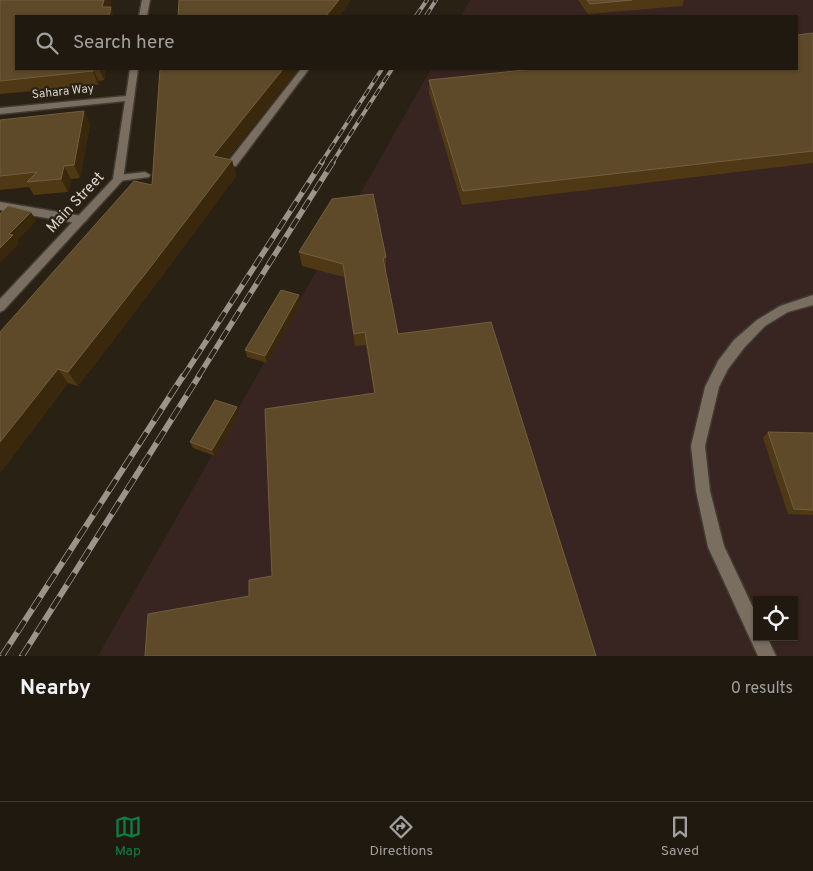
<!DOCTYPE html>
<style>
body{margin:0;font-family:Overpass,sans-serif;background:#2d261e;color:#f1f3f6}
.controls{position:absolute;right:15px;bottom:15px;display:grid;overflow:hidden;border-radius:0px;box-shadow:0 1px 4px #0004}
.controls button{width:45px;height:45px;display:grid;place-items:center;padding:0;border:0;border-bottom:1px solid #3d3830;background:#201910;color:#f1f3f6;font:25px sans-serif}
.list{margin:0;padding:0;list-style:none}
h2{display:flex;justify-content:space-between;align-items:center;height:65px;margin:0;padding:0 20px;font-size:21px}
h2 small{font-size:16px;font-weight:400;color:#a2a09f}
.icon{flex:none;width:28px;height:28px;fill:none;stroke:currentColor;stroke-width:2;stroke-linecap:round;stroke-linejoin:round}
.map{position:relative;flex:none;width:813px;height:656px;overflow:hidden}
.search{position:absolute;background:#201910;box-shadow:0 1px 4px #0004;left:15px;right:15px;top:15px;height:55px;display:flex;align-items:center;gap:12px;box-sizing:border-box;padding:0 18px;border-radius:0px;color:#a2a09f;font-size:19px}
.sheet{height:145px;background:#201910}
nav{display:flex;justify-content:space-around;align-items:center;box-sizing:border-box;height:70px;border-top:1px solid #3d3830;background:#201910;font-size:14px;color:#a2a09f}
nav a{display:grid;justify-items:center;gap:2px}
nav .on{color:#0b8043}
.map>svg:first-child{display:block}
.commercial{fill:#382521;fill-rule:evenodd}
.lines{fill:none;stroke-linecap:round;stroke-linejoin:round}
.service-casing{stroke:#423b32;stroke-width:3}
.minor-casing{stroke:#423b32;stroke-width:3}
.service{fill:#796e60;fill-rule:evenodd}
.minor{fill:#796e60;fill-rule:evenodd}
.rail-far2-casing{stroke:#9b948a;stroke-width:4}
.rail-far1-casing{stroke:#9b948a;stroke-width:5.5}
.rail-casing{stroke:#9b948a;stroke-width:6}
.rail-far2{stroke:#2a2115;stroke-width:2.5;stroke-dasharray:8;stroke-linecap:butt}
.rail-far1{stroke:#2a2115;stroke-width:4;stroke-dasharray:11;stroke-linecap:butt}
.rail{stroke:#2a2115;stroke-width:4.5;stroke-dasharray:14;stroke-linecap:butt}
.wall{fill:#4f3914}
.shaded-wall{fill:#3a280c}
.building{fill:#5e4928;stroke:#725f41}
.labels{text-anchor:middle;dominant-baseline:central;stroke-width:4.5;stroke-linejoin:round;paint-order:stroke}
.far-street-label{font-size:12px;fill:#dad4cc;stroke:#2a2115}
.street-label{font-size:15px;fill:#dad4cc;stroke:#2a2115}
</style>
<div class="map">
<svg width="813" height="656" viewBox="0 0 813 656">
<rect width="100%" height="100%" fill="#2a2115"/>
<!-- commercial -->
<path class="commercial" d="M 470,0 L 813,0 L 813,656 L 98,656 L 431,69 L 797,69 L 797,16 L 461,16 ZM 757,600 L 794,600 L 794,637 L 757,637 Z"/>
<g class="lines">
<defs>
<path id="service" d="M 301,69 L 309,69 L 236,166 L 228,166 L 228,162 Z
M 145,172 L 150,175 L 149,177 L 119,181 L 114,178 L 119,175 Z
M 0,202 L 82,216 L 87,220 L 82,224 L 0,210 Z"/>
<path id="minor" d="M 142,0 L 150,0 L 147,16 L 139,16 Z
M 130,69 L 138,69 L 123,180 L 4,310 L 0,312 L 0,299 L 113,179 L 125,101 L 0,114 L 0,108 L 126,96 Z
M 813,295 L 813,305 L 788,312 L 765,326 L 744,348 L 728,369 L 719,387 L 705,446 L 710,491 L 724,546 L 757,616 L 757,637 L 767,637 L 776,656 L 758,656 L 708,547 L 696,491 L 691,446 L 705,387 L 718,361 L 734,340 L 757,320 L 780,306 Z"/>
</defs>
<!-- service casing -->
<use href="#service" class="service-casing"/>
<!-- minor casing -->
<use href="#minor" class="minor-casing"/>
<!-- service -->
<use href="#service" class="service"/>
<!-- minor -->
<use href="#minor" class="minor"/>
<defs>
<path id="rail-far2" d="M 416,16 L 427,0
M 426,16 L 436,0
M 321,163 L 382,69
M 332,163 L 392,69"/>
<path id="rail-far1" d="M 183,377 L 322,162
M 198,377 L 333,162"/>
<path id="rail" d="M 2,656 L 183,376
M 22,656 L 199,376"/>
</defs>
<!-- rail-far2 casing -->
<use href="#rail-far2" class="rail-far2-casing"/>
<!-- rail-far1 casing -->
<use href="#rail-far1" class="rail-far1-casing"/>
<!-- rail casing -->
<use href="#rail" class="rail-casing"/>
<!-- rail-far2 -->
<use href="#rail-far2" class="rail-far2"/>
<!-- rail-far1 -->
<use href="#rail-far1" class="rail-far1"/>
<!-- rail -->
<use href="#rail" class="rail"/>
</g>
<!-- wall -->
<path class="wall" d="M 0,0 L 111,0 L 110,7 L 16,69 L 106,69 L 104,80 L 99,81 L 98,85 L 0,94 Z
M 578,0 L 684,0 L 682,6 L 588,14 Z
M 813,33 L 813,163 L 462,205 L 429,93 L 429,80 L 529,70 L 529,69 L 797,69 Z
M 160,69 L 298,69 L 227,159 L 232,160 L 236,176 L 156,284 L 78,386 L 68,383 L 0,473 L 152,185 Z
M 0,120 L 90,124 L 80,178 L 71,179 L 68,192 L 34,195 L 29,187 L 0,190 Z
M 299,252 L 386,257 L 386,271 L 398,334 L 596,656 L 249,596 L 272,576 L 374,393 L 366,345 L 355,346 L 344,277 L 302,266 Z
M 299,295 L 301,303 L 267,363 L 247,357 L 245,350 Z
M 237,407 L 240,413 L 215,456 L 193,448 L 190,442 Z
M 768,432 L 813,433 L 813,515 L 788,514 L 763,438 Z"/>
<!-- shaded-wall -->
<path class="shaded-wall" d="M 104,0 L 111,0 L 108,16 L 102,7 Z
M 339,0 L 350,0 L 350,2 L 340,16 L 326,16 Z
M 111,7 L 114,16 L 109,16 Z
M 93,69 L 99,81 L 98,85 L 93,71 Z
M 99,69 L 106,69 L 104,80 Z
M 283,69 L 298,69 L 217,171 L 213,156 Z
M 84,111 L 90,124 L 80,178 L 74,165 Z
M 232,160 L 236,176 L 156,284 L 78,386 L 68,372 Z
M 64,166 L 71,179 L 68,192 L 61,179 Z
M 31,212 L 36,221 L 17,241 L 19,244 L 0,263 L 0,248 L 9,234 Z
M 299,295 L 301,303 L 267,363 L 265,356 Z
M 58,369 L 68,383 L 0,473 L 0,442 Z
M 237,407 L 240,413 L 215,456 L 212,450 Z"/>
<!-- building -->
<path class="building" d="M 0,0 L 104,0 L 102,7 L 111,7 L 109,16 L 16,16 L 16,69 L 93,69 L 93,71 L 0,81 Z
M 179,0 L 339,0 L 326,16 L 178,16 Z
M 587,0 L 632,0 L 590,4 Z
M 813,33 L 813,151 L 463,191 L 429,80 L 534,69 L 797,69 L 797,35 Z
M 160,69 L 283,69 L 213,156 L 232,160 L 149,269 L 68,372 L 58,369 L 0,442 L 0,332 L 134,181 L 152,185 Z
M 84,111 L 74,165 L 64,166 L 61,179 L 27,182 L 37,172 L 0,176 L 0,120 Z
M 373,194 L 386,257 L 383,258 L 398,334 L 491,322 L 596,656 L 145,656 L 148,614 L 249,596 L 249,580 L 272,576 L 265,409 L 375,393 L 365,332 L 354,334 L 343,264 L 299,252 L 332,199 Z
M 8,206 L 31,212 L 9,234 L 13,235 L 0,248 L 0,214 Z
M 281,290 L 299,295 L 265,356 L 245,350 Z
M 215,400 L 237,407 L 212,450 L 190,442 Z
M 768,432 L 813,433 L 813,510 L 794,509 Z"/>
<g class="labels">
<!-- far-street labels -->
<g class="far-street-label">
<text transform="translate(63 92) rotate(-6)">Sahara Way</text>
</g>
<!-- street labels -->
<g class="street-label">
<text transform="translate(76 203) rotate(-47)">Main Street</text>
</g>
</g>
</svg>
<div class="controls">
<button><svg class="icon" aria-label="locate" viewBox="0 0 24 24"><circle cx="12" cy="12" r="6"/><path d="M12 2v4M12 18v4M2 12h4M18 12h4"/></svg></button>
</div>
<div class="search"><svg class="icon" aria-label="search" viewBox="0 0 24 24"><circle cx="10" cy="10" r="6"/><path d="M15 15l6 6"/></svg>Search here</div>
</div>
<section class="sheet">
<h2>Nearby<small>0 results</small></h2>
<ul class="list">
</ul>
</section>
<nav>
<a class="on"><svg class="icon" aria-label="map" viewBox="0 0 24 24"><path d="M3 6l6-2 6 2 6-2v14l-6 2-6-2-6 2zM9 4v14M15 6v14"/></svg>Map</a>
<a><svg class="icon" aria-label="directions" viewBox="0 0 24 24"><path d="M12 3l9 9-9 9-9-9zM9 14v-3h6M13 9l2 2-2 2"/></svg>Directions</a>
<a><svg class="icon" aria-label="saved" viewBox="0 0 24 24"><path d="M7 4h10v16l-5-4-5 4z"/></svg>Saved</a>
</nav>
